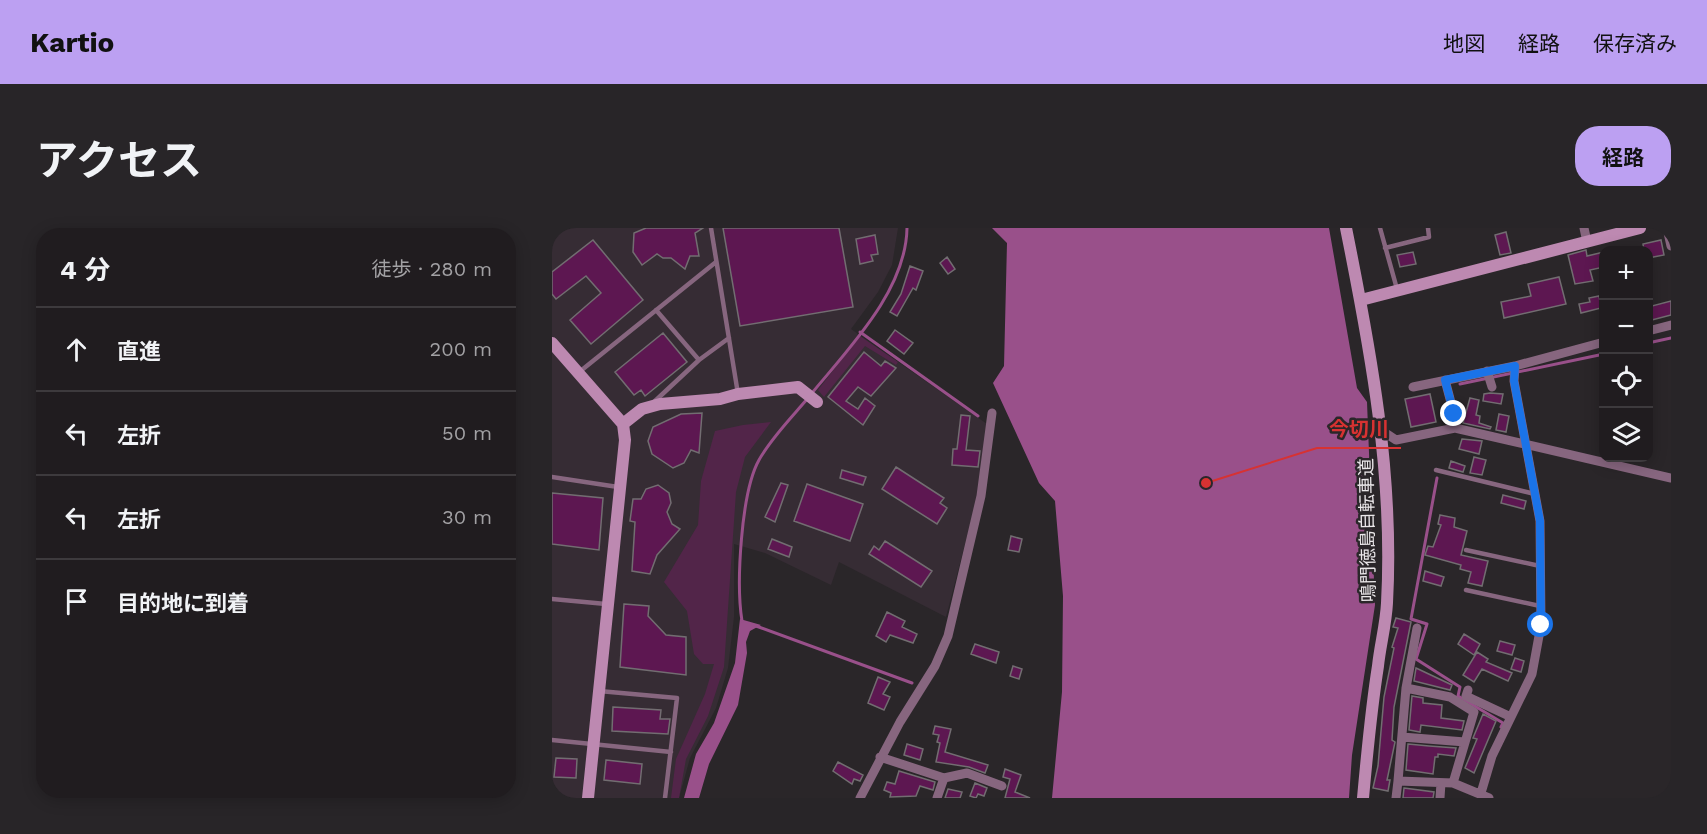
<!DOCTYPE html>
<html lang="ja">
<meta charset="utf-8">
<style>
body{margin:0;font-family:"Work Sans","Noto Sans JP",sans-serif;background:#282528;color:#f1f3f6}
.controls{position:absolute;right:18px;top:18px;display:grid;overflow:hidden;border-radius:12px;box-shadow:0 3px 15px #0003}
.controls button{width:54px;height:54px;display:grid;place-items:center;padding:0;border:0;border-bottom:2px solid #3d3a3d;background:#201c1f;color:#f1f3f6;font:30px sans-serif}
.stop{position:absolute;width:18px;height:18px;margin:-14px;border:4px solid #1a73e8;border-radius:50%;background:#fff}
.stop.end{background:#1a73e8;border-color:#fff;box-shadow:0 2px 6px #0008}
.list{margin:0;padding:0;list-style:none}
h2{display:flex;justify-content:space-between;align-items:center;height:78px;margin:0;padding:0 24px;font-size:26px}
h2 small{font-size:20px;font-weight:400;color:#a2a1a4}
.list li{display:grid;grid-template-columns:39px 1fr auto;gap:18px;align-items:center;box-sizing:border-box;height:84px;padding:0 24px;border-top:2px solid #3d3a3d}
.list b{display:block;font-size:22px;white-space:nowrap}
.list em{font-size:20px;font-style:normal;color:#a2a1a4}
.icon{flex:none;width:33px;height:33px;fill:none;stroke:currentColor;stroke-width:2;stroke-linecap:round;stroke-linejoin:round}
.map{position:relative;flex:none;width:1119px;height:570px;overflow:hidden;border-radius:24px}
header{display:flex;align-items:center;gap:36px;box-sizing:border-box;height:84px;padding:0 30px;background:#bca0f2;color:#111}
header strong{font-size:28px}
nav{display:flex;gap:33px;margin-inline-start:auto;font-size:21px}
.intro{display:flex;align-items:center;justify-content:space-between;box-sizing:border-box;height:144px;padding:0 36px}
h1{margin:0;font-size:42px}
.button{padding:15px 27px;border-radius:24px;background:#bca0f2;color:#111;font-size:21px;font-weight:700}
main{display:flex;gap:36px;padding:0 36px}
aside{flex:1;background:#201c1f;border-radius:24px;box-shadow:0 3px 15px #0003}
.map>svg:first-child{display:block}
.built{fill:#362c34}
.green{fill:#522549}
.water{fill:#99508a}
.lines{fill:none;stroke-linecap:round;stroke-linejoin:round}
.stream{stroke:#99508a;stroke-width:3}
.building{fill:#5d1751;stroke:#726d71;stroke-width:1.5}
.lane{stroke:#87667f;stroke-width:4.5}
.street{stroke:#87667f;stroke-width:9}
.secondary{stroke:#bd89b1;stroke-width:12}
.route{stroke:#1a73e8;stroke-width:8}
.labels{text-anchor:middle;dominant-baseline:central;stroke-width:5;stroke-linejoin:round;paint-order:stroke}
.street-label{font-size:18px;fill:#eae7e9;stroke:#2a2629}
.leader{fill:none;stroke:#d73232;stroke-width:2}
.callout-dot{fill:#d73232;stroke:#2a2629;stroke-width:2}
.callout-label{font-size:20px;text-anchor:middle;font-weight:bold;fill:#d73232;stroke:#2a2629;stroke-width:5;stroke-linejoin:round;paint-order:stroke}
</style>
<header>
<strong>Kartio</strong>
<nav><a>地図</a><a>経路</a><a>保存済み</a></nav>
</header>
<div class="intro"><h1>アクセス</h1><a class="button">経路</a></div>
<main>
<aside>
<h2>4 分<small>徒歩 · 280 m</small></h2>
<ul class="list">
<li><svg class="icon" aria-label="ahead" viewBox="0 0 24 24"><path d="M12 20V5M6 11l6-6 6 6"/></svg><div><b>直進</b></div><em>200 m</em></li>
<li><svg class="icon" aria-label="left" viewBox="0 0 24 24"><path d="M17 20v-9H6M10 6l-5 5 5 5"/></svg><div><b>左折</b></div><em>50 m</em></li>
<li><svg class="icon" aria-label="left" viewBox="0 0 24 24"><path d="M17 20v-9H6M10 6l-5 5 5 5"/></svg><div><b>左折</b></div><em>30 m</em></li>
<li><svg class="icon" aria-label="arrive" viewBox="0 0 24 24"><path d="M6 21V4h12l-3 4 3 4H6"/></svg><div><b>目的地に到着</b></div></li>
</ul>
</aside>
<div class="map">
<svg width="1119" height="570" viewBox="0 0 1119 570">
<rect width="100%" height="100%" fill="#2a2629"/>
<!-- built -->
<path class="built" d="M 0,0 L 346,0 L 340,37 L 326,64 L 299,101 L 435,196 L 425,270 L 394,389 L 287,334 L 279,357 L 213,325 L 182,316 L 182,389 L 176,440 L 164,480 L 138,530 L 127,570 L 0,570 Z"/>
<!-- green -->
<path class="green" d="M 308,108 L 346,134 L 344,137 L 313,118 L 272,169 L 266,162 Z
M 219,194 L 193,229 L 184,264 L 172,439 L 156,488 L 134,531 L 127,570 L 119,570 L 124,531 L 153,466 L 162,436 L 151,436 L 142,426 L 135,383 L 112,354 L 146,297 L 149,253 L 163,203 L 191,197 Z"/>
<!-- water -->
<path class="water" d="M 440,0 L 777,0 L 805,160 L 815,174 L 823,377 L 800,527 L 797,570 L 500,570 L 510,464 L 511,368 L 503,273 L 487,255 L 441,155 L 452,138 L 455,15 Z
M 188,391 L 209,397 L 198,403 L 194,414 L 195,425 L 186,477 L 157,536 L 147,570 L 132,570 L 144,526 L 162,495 L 183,435 Z"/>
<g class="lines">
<!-- stream -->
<path class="stream" d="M 308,104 L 426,188
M 1096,115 L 1119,110
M 908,156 L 1052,126
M 260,165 C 298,119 354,62 355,0
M 885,250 L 859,391 L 875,396 L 864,431 L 908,459 L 906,468 L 951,495 L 949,499
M 190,393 C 184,356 189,264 207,232 C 219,210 240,189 256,170
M 204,398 L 360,455"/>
</g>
<!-- building -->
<path class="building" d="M 94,0 L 151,0 L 143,5 L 147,28 L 138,28 L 133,41 L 119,30 L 111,30 L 105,26 L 90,37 L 81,24 L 82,5 Z
M 171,0 L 287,0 L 301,79 L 188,98 Z
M 954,4 L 959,25 L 948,27 L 943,7 Z
M 323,7 L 326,26 L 319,27 L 321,33 L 308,36 L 304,11 Z
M 41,12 L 91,72 L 39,116 L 18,92 L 49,65 L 34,48 L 4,71 L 0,66 L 0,44 Z
M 1109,12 L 1112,27 L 1096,30 L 1096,22 L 1092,22 L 1091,16 Z
M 1034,22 L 1035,28 L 1052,24 L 1052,39 L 1038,42 L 1041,53 L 1023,56 L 1016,27 Z
M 861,24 L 864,36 L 848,39 L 845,27 Z
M 395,29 L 403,41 L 396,46 L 388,35 Z
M 358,38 L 371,43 L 364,62 L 361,60 L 345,88 L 338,84 L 349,66 Z
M 1007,49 L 1014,76 L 952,90 L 949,74 L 979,68 L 976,56 Z
M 1047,68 L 1049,80 L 1029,85 L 1027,76 L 1038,74 L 1037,70 Z
M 1119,73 L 1119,87 L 1096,93 L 1096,79 Z
M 343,102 L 361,115 L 352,126 L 335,113 Z
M 111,105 L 135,134 L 93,168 L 89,162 L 82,167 L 63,144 Z
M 312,124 L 329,138 L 333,133 L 344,140 L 319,168 L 306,159 L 294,173 L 306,181 L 313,170 L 323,178 L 311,197 L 276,169 Z
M 938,165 L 951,166 L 949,176 L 931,173 L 932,166 Z
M 878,166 L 884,194 L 859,199 L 853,171 Z
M 918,170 L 927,172 L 924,187 L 928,188 L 927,195 L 939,199 L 938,201 L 911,195 Z
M 150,185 L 147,225 L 139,222 L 132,235 L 121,240 L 100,226 L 96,213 L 101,199 L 129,186 Z
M 947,186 L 957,188 L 954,204 L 944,202 Z
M 409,187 L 418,188 L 414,222 L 428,223 L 426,239 L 400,237 L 401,221 L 405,221 Z
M 910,211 L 930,213 L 927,226 L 907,221 Z
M 922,229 L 934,232 L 930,247 L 918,245 Z
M 899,233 L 913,238 L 911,244 L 897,240 Z
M 344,239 L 392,270 L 388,275 L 395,280 L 385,296 L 330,261 Z
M 290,242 L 314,249 L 311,257 L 288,250 Z
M 229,255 L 236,257 L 223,294 L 213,289 Z
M 255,256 L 311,276 L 298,313 L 242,293 Z
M 106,257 L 117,265 L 119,275 L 115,284 L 120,296 L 128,301 L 105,327 L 98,346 L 80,343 L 83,294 L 78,293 L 81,271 L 89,271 L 94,261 Z
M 0,265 L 51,270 L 47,322 L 0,316 Z
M 951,267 L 974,273 L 972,281 L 949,275 Z
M 888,287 L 903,290 L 902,299 L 915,303 L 909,327 L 936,333 L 930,358 L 916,355 L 919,344 L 908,341 L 909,337 L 873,327 L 876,318 L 881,319 L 889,297 L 886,296 Z
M 459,308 L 470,311 L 467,324 L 456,322 Z
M 220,311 L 240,319 L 237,329 L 216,321 Z
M 333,313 L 380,343 L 369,359 L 317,326 L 322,318 L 327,322 Z
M 873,343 L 892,349 L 889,358 L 871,353 Z
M 72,376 L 97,378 L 96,388 L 114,407 L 134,409 L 134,447 L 68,439 Z
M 335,384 L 353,393 L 350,399 L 365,406 L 361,415 L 338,407 L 334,414 L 324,408 Z
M 844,390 L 859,394 L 842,479 L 840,512 L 843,514 L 835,552 L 838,552 L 836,563 L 821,560 L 826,538 L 832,469 L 842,420 L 840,419 L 846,400 L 841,399 Z
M 912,406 L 928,416 L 922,427 L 906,416 Z
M 948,413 L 963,417 L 960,427 L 945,423 Z
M 423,416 L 447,424 L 444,435 L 419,426 Z
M 925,424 L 936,431 L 934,434 L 960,445 L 956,453 L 930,441 L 922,454 L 911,447 Z
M 963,430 L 972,433 L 969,444 L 959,441 Z
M 461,438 L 470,441 L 467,451 L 458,448 Z
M 864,440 L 900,457 L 898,462 L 862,453 Z
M 326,449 L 338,454 L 331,466 L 338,469 L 332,482 L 316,475 Z
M 860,468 L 871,470 L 871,475 L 890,477 L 889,490 L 912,493 L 910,502 L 869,497 L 868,504 L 857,502 Z
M 61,479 L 109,482 L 108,491 L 118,491 L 116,506 L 60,503 Z
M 931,486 L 944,493 L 922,545 L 913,540 L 925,511 L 921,510 Z
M 383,498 L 399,501 L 393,524 L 436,537 L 433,545 L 417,539 L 384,534 L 388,515 L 385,514 L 387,507 L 381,506 Z
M 355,516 L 371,521 L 368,532 L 352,527 Z
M 856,516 L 877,518 L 904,520 L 902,528 L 886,526 L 886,529 L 883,529 L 881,546 L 854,542 Z
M 4,530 L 25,531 L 24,550 L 2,549 Z
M 54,532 L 90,536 L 88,556 L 52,552 Z
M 286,534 L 311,547 L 308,553 L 302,551 L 300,556 L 281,543 Z
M 453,541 L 469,547 L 463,564 L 478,570 L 453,570 L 458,551 L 451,549 Z
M 347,543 L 383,554 L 381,562 L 368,558 L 364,568 L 338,569 L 339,565 L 332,562 L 335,554 L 343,556 Z
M 423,555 L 435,560 L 432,568 L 426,566 L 424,570 L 418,568 Z
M 852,560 L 882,564 L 881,570 L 851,570 Z
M 396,561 L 410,564 L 408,570 L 393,570 Z"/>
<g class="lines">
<!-- lane -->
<path class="lane" d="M 159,0 L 186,166
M 828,0 L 845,61
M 833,20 L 877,9 L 876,0
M 104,82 L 147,132 L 177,110
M 26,145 L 164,34
M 103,173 L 147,132
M 884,242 L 983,266
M 0,249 L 66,259
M 914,322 L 988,338
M 914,362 L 988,378
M 0,371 L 54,376
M 47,463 L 125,470 L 113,570
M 0,512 L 119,524"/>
<!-- street -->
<path class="street" d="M 1032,0 L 1035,14
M 1115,0 L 1119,18
M 1096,103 L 1119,97
M 935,143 L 940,159
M 893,152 L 902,186
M 861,159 L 963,138 L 1052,114
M 829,202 L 844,212 L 903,200 L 1119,250
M 854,460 L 898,469 L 922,484 L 901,555
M 916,462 L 914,468 L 959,489
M 850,509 L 913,514
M 328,529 L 392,550 L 415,545 L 450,558
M 846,553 L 854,460 L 865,400
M 929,565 L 940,528 L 980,446 L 989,397 L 988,293 L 962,153 L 963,138
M 308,570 L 348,494 L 383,438 L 396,408 L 429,268 L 440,185
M 385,570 L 392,550
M 844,570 L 846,553 L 901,555 L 937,570
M 888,570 L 889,555"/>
<!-- secondary -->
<path class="secondary" d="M 794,0 C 819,124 842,248 835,375 C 834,396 828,418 826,438 C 819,482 815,526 811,570
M 809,72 L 1088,0
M 0,115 L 71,196 L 73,212 L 36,570
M 71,196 L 90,181 L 108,176 L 168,171 L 186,166 L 246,159 L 265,174"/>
</g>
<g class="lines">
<!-- route -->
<path class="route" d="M 902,186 L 893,152 L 963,138 L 962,153 L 988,293 L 989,397"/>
</g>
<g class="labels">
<!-- street labels -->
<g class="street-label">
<text transform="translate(815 302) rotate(-91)">鳴門徳島自転車道</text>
</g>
</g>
<!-- callouts -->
<path class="leader" d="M654 255L765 220H849"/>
<circle class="callout-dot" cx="654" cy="255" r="6"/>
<g class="callout-label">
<text x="807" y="208">今切川</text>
</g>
</svg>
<div class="controls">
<button>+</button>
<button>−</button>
<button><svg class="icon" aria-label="locate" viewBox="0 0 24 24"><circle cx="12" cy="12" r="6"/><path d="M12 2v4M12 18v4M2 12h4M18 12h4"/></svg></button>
<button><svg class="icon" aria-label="layers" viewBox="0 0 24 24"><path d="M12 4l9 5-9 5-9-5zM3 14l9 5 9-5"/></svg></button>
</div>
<div class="stop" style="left:989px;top:397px"></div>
<div class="stop end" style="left:902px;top:186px"></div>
</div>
</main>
